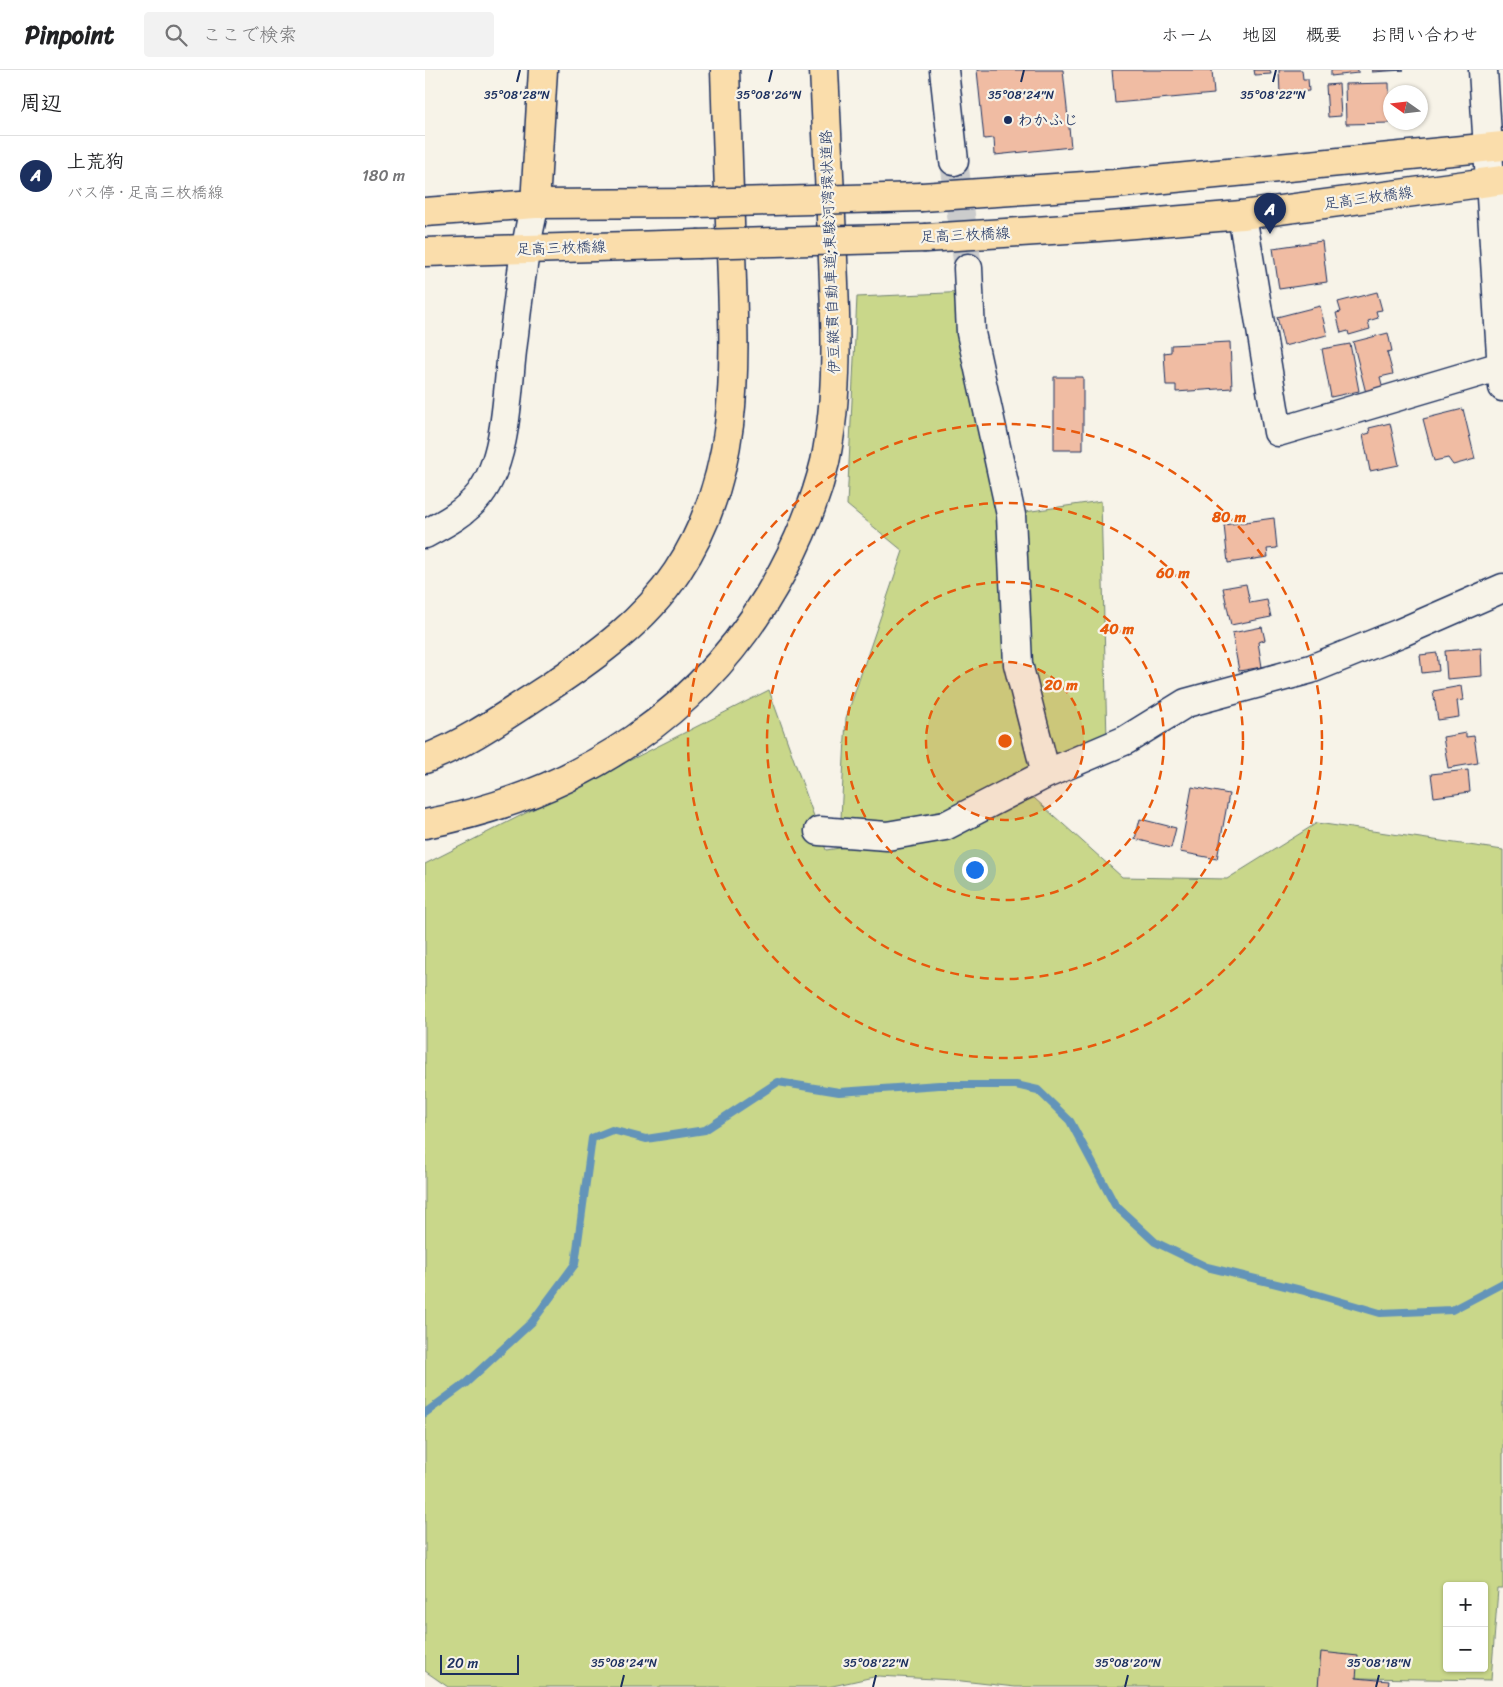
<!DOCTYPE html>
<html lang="ja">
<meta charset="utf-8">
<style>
body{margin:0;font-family:Sriracha,"Klee One",sans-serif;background:#f2f2f2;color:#202124}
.controls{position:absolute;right:15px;bottom:15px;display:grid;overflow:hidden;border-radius:5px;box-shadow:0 1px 4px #0004}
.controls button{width:45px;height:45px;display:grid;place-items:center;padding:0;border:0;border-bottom:1px solid #e0e0e0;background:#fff;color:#202124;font:25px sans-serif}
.compass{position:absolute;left:958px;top:15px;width:45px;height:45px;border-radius:50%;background:#fff;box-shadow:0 1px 4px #0004;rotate:284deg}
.scale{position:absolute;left:15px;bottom:12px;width:79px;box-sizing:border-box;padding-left:5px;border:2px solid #1b2f5e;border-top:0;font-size:14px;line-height:18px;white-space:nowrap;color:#1b2f5e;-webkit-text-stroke:4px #f7f3e8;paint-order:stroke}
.you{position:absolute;left:549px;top:799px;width:18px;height:18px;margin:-12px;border:4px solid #fff;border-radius:50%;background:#1a73e8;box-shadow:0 0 0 8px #1a73e833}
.badge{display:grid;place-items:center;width:32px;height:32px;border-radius:50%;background:#1b2f5e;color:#fff;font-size:16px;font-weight:700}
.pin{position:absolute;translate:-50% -41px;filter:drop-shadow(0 1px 2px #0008)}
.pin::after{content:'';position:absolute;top:26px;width:18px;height:15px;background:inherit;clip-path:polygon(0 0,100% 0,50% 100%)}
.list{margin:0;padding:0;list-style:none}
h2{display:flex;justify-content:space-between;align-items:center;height:65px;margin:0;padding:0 20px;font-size:21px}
h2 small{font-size:16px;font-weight:400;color:#757577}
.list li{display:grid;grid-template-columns:32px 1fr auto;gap:15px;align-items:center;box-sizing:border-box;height:80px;padding:0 20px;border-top:1px solid #e0e0e0}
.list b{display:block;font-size:19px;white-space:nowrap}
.list p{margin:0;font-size:16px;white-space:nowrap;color:#757577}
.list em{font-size:16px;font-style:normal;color:#757577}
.icon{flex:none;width:28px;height:28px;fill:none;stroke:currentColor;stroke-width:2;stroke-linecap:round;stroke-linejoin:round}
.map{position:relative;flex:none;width:1078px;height:1617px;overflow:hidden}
header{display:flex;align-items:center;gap:30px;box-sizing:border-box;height:70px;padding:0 25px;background:#fff;border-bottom:1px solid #e0e0e0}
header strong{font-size:24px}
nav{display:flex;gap:28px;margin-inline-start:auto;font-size:18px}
.search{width:350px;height:45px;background:#f2f2f2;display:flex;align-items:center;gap:12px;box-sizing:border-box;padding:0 18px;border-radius:5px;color:#757577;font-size:19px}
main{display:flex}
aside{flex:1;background:#fff}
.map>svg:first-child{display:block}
.green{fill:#c9d78a;stroke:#728374;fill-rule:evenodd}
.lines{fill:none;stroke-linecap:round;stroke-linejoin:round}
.stream{stroke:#6494b9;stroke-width:8}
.building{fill:#f0bca3;stroke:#1b2f5e}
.minor-tunnel{stroke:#cbcccc;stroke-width:28;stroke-dasharray:28 14;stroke-linecap:butt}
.minor-casing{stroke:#1b2f5e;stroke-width:31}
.major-casing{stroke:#1b2f5e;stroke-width:31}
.highway-casing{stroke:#1b2f5e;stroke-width:31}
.minor{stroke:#f7f3e8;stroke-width:28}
.major{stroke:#faddab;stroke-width:28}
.highway{stroke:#faddab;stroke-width:28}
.major-bridge-casing{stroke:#1b2f5e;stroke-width:31;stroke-linecap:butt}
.major-bridge{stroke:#faddab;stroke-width:28}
.ticks{fill:none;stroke:#1b2f5e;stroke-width:2}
.ring{fill:none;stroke:#e8590c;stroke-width:2.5;stroke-dasharray:9 6}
.poi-dot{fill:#1b2f5e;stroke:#f7f3e8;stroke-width:2}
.labels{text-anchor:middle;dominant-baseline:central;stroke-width:4.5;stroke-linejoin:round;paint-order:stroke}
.poi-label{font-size:15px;font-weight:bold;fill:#1b2f5e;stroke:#f7f3e8;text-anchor:start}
.street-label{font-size:15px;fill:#1b2f5e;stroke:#f7f3e8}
.ticks-label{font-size:12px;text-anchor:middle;fill:#1b2f5e;stroke:#f7f3e8;stroke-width:4.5;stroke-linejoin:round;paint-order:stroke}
.centre{fill:#e8590c;stroke:#f7f3e8;stroke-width:2.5}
.ring-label{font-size:15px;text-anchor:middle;font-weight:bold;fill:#e8590c;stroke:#f7f3e8;stroke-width:4.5;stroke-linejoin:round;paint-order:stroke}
</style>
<header>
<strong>Pinpoint</strong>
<div class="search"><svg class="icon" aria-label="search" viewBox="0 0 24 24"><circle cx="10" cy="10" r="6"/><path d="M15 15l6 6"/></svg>ここで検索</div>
<nav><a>ホーム</a><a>地図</a><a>概要</a><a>お問い合わせ</a></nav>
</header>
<main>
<aside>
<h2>周辺<small></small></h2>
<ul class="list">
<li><span class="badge">A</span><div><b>上荒狗</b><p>バス停 · 足高三枚橋線</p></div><em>180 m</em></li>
</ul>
</aside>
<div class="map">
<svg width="1078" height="1617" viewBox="0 0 1078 1617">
<rect width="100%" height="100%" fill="#f7f3e8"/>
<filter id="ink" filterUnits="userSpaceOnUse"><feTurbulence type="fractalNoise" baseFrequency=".02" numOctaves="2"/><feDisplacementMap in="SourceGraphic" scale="10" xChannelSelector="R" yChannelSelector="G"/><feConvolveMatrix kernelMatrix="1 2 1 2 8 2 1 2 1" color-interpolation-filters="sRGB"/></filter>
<g filter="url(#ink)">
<!-- green -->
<path class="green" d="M 544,222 L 586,444 L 676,431 L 682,671 L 551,741 L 438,756 L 416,748 L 421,648 L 478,481 L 422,435 L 432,227 Z
M 344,620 L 401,780 L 514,764 L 609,728 L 697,807 L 802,809 L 892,753 L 1078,780 L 1078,1519 L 1073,1519 L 1066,1610 L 931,1608 L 903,1617 L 590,1617 L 528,1610 L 453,1606 L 403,1617 L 23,1617 L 0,1601 L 0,794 ZM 1022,1516 L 1059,1516 L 1059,1598 L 1022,1598 Z"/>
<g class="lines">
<!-- stream -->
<path class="stream" d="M 0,1343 L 41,1313 L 107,1252 L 150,1194 L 167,1068 L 187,1060 L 221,1069 L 280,1060 L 353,1012 L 414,1022 L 514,1015 L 591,1015 L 613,1020 L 645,1051 L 690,1135 L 730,1172 L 782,1197 L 880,1221 L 955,1243 L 1027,1240 L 1078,1213"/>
</g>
<!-- building -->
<path class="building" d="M 552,0 L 638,0 L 646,77 L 570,85 L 569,68 L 559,69 Z
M 687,0 L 787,0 L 789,24 L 690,33 Z
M 829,0 L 845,0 L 846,4 L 830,5 Z
M 854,0 L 877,0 L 878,9 L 883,9 L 884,21 L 855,24 Z
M 906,0 L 933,0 L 933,3 L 906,6 Z
M 947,0 L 979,0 L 947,2 Z
M 964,13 L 965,53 L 921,54 L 920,14 Z
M 914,14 L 916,46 L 903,47 L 901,15 Z
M 897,171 L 902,212 L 854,219 L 848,178 Z
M 952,222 L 957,240 L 951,241 L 953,248 L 943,251 L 945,259 L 924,265 L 923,261 L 916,263 L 911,243 L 916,242 L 913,232 Z
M 895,236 L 902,265 L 859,276 L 852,247 Z
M 963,263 L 967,281 L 962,282 L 968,304 L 955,307 L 959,322 L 942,327 L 928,272 Z
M 805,272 L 807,318 L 751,322 L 751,315 L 741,315 L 739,283 L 746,282 L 746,275 Z
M 925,274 L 934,321 L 906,327 L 897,279 Z
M 629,307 L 658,307 L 658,380 L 629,380 Z
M 1038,339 L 1050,389 L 1028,395 L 1023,388 L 1009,391 L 998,349 Z
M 965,353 L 974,395 L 945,401 L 938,365 L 945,363 L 944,358 Z
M 849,448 L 852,478 L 842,479 L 843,487 L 803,493 L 799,455 Z
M 821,514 L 825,533 L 842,530 L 846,547 L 806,555 L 798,518 Z
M 837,557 L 840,570 L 833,572 L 837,597 L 814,601 L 807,563 Z
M 1056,578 L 1057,606 L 1022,609 L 1020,581 Z
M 1012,583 L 1014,601 L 997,603 L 995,585 Z
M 1036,616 L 1038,630 L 1032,631 L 1034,647 L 1013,650 L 1008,621 Z
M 1041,663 L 1041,667 L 1049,666 L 1053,693 L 1023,698 L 1018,667 Z
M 1043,700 L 1045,722 L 1009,727 L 1006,704 Z
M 767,717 L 804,724 L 792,789 L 755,782 Z
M 715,749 L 751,758 L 746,778 L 710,769 Z
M 896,1582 L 933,1586 L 931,1608 L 964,1611 L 963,1617 L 893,1617 Z"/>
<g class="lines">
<!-- minor-tunnel -->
<path class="minor-tunnel" d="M 529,91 L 543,198"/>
<defs>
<path id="minor" d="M 519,0 L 529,91
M 1058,0 L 1078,317
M 817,145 L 853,362 L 1076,296
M 543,198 L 546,263 L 586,445 L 593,594 L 621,704 L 701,670 L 761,633 L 886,599 L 975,563 L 1078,518
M 0,464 C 21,453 40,443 55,424 C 82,388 82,324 87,281 C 93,231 98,183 110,134
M 394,761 L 462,766 L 520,756 L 621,704"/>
<path id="major" d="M 497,127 L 689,114 L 1078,76
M 110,134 L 118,0
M 0,142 L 110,134 L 270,133
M 501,168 L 673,157 L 817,145 L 1078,110
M 0,182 L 272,174"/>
<path id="highway" d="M 0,689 C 44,672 84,643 123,618 C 171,586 220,551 252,502 C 317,404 310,295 306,183 C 304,122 302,61 300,0
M 0,754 C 155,724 284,641 358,500 C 376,466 391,429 400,392 C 414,325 411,256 408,189 C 405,126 402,63 399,0"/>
</defs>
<!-- minor casing -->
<use href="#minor" class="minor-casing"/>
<!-- major casing -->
<use href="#major" class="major-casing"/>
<!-- highway casing -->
<use href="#highway" class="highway-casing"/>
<!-- minor -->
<use href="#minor" class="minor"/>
<!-- major -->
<use href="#major" class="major"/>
<!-- highway -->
<use href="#highway" class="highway"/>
<defs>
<path id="major-bridge" d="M 270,133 L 497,127
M 272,174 L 501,168"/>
</defs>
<!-- major-bridge casing -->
<use href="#major-bridge" class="major-bridge-casing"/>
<!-- major-bridge -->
<use href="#major-bridge" class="major-bridge"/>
</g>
</g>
<!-- ticks -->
<path class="ticks" d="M 92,12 L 95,0M 344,12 L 347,0M 596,12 L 599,0M 848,12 L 851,0M 196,1617 L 199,1605M 448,1617 L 451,1605M 700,1617 L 703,1605M 951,1617 L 954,1605"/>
<!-- distance rings -->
<circle cx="580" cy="671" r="79" fill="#e8590c" fill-opacity=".12"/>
<g class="ring">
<circle cx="580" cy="671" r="79"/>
<circle cx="580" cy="671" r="159"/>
<circle cx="580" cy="671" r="238"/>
<circle cx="580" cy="671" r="317"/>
</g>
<!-- markers -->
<circle class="poi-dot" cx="583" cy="50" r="5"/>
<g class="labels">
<!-- poi labels -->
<g class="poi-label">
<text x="593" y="50">わかふじ</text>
</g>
<!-- street labels -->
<g class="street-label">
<text transform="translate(943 128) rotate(-8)">足高三枚橋線</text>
<text transform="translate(540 165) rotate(-3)">足高三枚橋線</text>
<text transform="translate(136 178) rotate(-2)">足高三枚橋線</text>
<text transform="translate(405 182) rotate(-92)">伊豆縦貫自動車道;東駿河湾環状道路</text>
</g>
</g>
<g class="ticks-label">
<text x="92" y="29">35°08'28"N</text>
<text x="344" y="29">35°08'26"N</text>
<text x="596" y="29">35°08'24"N</text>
<text x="848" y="29">35°08'22"N</text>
<text x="199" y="1597">35°08'24"N</text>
<text x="451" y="1597">35°08'22"N</text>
<text x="703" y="1597">35°08'20"N</text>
<text x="954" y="1597">35°08'18"N</text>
</g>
<circle cx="580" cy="671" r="8" class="centre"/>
<g class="ring-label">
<text x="804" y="452">80 m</text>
<text x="748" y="508">60 m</text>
<text x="692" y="564">40 m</text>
<text x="636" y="620">20 m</text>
</g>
</svg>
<div class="controls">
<button>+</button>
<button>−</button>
</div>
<svg class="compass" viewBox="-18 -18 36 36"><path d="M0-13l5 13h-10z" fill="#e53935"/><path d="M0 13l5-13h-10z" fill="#757577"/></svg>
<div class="scale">20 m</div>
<div class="you"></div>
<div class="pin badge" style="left:845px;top:164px">A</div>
</div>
</main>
